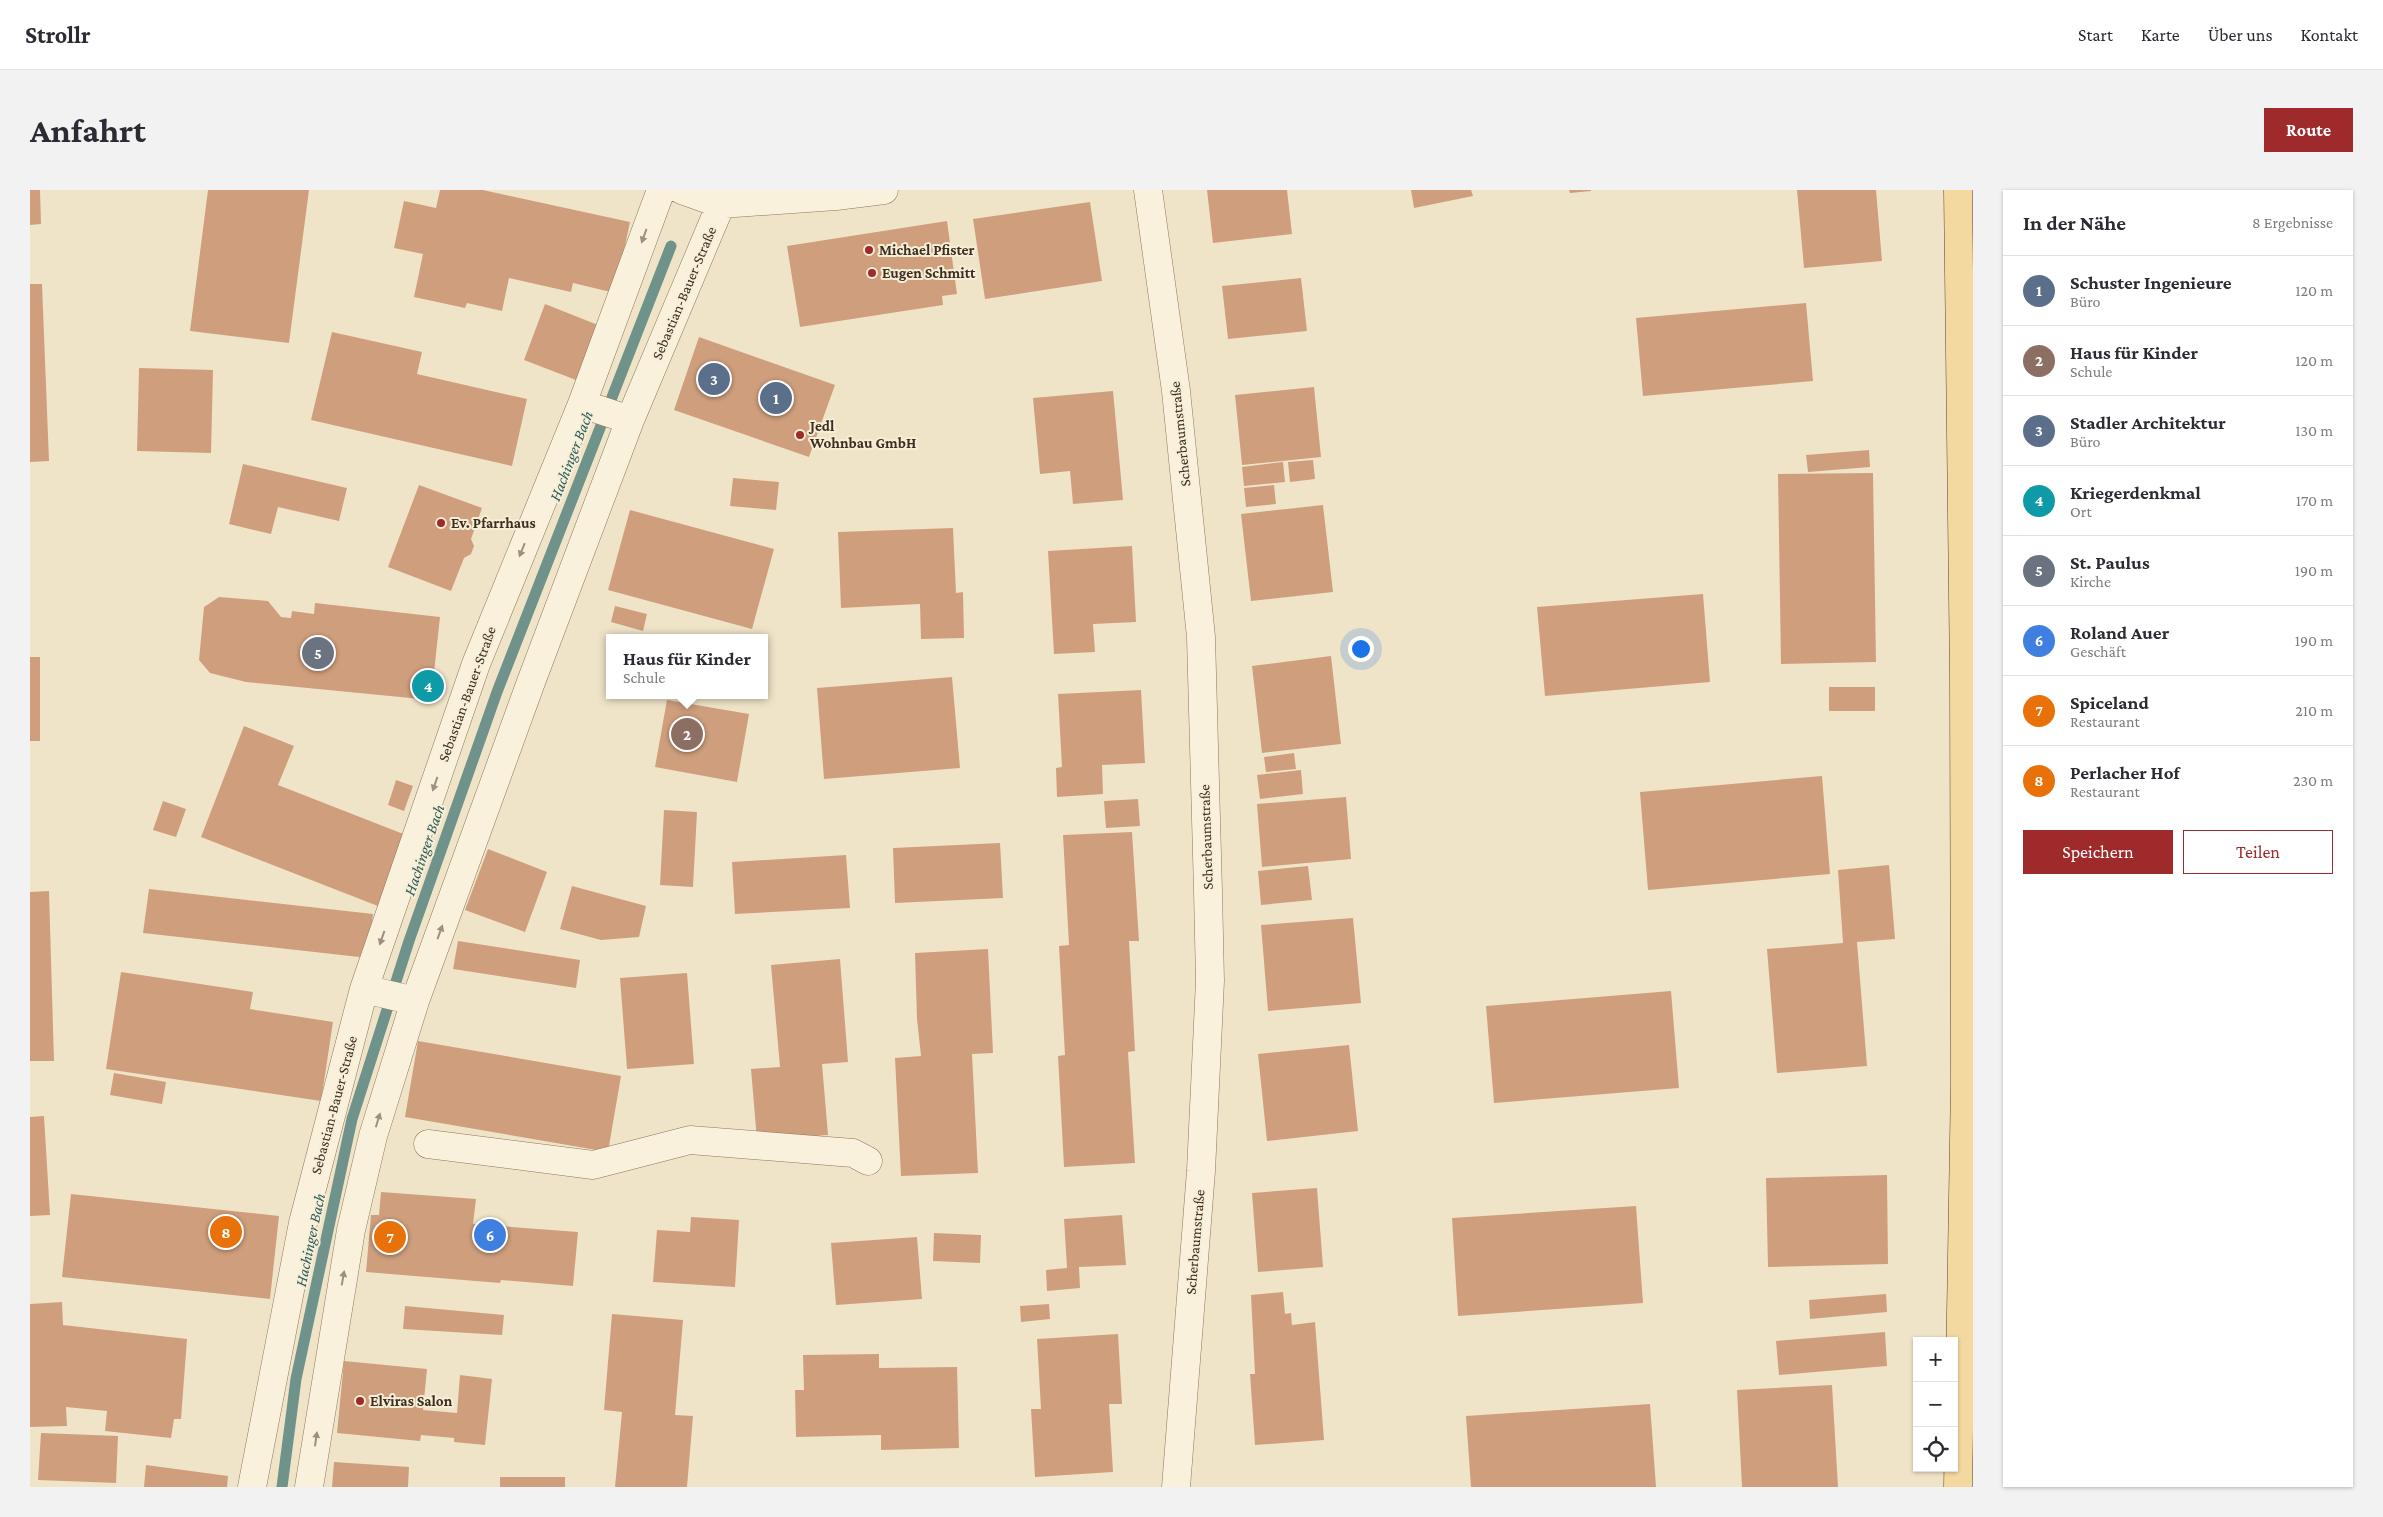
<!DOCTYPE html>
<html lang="de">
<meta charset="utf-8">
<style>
body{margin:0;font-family:"Crimson Pro",serif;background:#f2f2f3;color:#2b2b33}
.controls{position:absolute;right:15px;bottom:15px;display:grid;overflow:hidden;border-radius:0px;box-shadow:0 1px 4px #0004}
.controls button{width:45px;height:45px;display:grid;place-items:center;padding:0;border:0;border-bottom:1px solid #e1e1e2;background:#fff;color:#2b2b33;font:25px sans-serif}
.you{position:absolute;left:1330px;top:458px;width:18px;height:18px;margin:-12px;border:4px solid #fff;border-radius:50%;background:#1a73e8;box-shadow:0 0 0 8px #1a73e833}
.badge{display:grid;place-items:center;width:32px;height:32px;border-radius:50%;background:#9e2a2b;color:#fff;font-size:16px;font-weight:700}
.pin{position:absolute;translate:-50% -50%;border:2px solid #fff;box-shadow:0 1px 5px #0006}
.popup{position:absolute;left:576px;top:444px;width:162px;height:65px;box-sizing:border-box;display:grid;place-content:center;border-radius:0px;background:#fff;filter:drop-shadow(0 1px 4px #0005);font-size:16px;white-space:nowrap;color:#7c7c81}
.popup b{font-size:19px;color:#2b2b33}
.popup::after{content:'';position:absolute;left:50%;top:100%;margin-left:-10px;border:10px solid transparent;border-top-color:#fff}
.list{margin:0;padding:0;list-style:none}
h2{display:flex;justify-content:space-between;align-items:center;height:65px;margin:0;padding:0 20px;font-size:21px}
h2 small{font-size:16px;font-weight:400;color:#7c7c81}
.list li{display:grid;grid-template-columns:32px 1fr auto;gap:15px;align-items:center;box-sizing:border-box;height:70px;padding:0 20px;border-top:1px solid #e1e1e2}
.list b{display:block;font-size:19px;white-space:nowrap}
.list p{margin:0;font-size:16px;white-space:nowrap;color:#7c7c81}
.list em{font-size:16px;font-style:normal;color:#7c7c81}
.actions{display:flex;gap:10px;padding:15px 20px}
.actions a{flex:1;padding:11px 0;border:1px solid #9e2a2b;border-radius:0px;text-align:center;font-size:18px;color:#9e2a2b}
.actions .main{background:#9e2a2b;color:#fff}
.icon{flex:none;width:28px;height:28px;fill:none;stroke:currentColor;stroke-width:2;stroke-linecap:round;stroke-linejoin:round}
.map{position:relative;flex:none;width:1943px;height:1297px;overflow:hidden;border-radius:0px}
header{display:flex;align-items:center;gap:30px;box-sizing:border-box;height:70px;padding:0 25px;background:#fff;border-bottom:1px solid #e1e1e2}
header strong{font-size:24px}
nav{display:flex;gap:28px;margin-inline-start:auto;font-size:18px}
.intro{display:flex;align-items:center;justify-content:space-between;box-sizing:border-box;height:120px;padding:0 30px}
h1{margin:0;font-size:35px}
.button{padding:12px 22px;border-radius:0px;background:#9e2a2b;color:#fff;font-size:18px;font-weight:700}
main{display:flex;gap:30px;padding:0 30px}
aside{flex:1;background:#fff;border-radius:0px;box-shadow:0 1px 4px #0004}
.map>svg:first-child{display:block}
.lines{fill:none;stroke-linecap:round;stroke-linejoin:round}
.stream{stroke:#6f938a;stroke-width:11}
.building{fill:#cf9f7d}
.minor-casing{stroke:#8d765c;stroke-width:29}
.major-casing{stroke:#5b4430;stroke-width:29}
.minor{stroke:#faf1dc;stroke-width:28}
.major{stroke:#f3d9a0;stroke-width:28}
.oneway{fill:#9c907e}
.poi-dot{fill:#9e2a2b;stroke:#f7eed8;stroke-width:2}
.labels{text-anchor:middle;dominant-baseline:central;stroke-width:4;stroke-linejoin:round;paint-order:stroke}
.poi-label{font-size:15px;font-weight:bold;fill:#3d2e20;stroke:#f7eed8;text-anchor:start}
.street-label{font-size:15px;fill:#3d2e20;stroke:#f7eed8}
.water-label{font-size:16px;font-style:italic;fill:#2f5d5a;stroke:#f7eed8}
</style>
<header>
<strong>Strollr</strong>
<nav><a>Start</a><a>Karte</a><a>Über uns</a><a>Kontakt</a></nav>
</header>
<div class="intro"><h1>Anfahrt</h1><a class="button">Route</a></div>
<main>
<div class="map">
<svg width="1943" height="1297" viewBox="0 0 1943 1297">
<rect width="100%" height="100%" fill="#f0e4c8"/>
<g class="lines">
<!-- stream -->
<path class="stream" d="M 252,1297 L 266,1189 L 322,929 L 379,751 L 467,502 L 641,56"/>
</g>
<!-- building -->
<path class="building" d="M 0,0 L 10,0 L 11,34 L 0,35 Z
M 178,0 L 279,0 L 259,153 L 160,141 Z
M 410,0 L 453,0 L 600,32 L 585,103 L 543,93 L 541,102 L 479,88 L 472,121 L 437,113 L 435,118 L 384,107 L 393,64 L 364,58 L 374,11 L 406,18 Z
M 1177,0 L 1257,0 L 1262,44 L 1183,53 Z
M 1381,0 L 1441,0 L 1443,6 L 1384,18 Z
M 1539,0 L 1561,0 L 1561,1 L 1540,3 Z
M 1767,0 L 1846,0 L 1852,71 L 1774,78 Z
M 1060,12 L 1072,91 L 955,109 L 943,29 Z
M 917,31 L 927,104 L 912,106 L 913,115 L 770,137 L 757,56 Z
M 1271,88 L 1277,141 L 1198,149 L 1192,96 Z
M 0,94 L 12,94 L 19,271 L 0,272 Z
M 1776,113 L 1783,191 L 1613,206 L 1606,128 Z
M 515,114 L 568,135 L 546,190 L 494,170 Z
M 302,142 L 392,162 L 387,184 L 497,209 L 482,276 L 281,230 Z
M 669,147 L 805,195 L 779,267 L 644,220 Z
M 109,178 L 183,180 L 181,263 L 107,261 Z
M 1284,197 L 1291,267 L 1212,275 L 1205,205 Z
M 1083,201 L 1093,310 L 1043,314 L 1040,281 L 1010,284 L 1003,208 Z
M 1839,260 L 1840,277 L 1778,282 L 1776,265 Z
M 1283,270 L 1285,289 L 1260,292 L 1258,272 Z
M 1253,272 L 1255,292 L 1214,296 L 1212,277 Z
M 213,274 L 317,298 L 309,331 L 248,317 L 241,344 L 199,334 Z
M 1843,283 L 1846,472 L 1751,474 L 1748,284 Z
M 703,288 L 749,292 L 746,320 L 700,316 Z
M 389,295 L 452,318 L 441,349 L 444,356 L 441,364 L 434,368 L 421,401 L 358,377 Z
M 1244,295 L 1246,314 L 1216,317 L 1214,298 Z
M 1293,315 L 1303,402 L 1221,411 L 1211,324 Z
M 600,320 L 744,359 L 722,439 L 578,400 Z
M 923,338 L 926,403 L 933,402 L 934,448 L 891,449 L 890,414 L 811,418 L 808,342 Z
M 1102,356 L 1106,432 L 1063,434 L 1065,462 L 1024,464 L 1018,361 Z
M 1673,404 L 1680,492 L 1515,506 L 1507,417 Z
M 189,407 L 238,411 L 251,427 L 261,428 L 262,421 L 284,424 L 285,413 L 410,427 L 401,510 L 216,492 L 180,483 L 169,470 L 174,417 Z
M 585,416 L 617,424 L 613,441 L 581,432 Z
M 1301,466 L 1311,554 L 1232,563 L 1222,476 Z
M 0,467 L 10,467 L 10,551 L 0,551 Z
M 922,487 L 930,578 L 794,589 L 787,498 Z
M 1799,497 L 1845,497 L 1845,521 L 1799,521 Z
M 1111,500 L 1115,573 L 1072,575 L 1073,604 L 1027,607 L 1026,578 L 1032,577 L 1028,504 Z
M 637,510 L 719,524 L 707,592 L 625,577 Z
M 214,536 L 264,556 L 248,595 L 381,647 L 353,718 L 171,647 Z
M 1264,563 L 1266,579 L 1236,582 L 1234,567 Z
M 1271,580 L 1273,604 L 1230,609 L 1227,585 Z
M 1792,586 L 1800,684 L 1618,700 L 1610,602 Z
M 366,590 L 383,596 L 374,621 L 358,615 Z
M 1316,607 L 1321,669 L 1232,677 L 1227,614 Z
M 1108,609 L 1110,636 L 1076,638 L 1074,611 Z
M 133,611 L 156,619 L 146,647 L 123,640 Z
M 634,620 L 667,622 L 663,697 L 630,695 Z
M 1102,642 L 1109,751 L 1099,751 L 1105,861 L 1098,862 L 1105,973 L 1034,977 L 1028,866 L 1035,865 L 1029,756 L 1039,755 L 1033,645 Z
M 970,653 L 973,708 L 865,713 L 863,658 Z
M 458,659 L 517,682 L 495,742 L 435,720 Z
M 816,665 L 820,718 L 705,724 L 702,672 Z
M 1859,675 L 1865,749 L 1827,752 L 1837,876 L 1747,883 L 1737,759 L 1813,753 L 1808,680 Z
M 1278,676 L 1282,710 L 1231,715 L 1228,681 Z
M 542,696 L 616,716 L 609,747 L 571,750 L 530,739 Z
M 119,699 L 343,724 L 338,768 L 113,743 Z
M 19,701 L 24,871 L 0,871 L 0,702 Z
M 1323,728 L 1331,813 L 1238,821 L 1231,735 Z
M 428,751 L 550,770 L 546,798 L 423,779 Z
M 958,759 L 963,863 L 942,864 L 948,983 L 871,986 L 865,868 L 891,866 L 887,829 L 885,763 Z
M 810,769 L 818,872 L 792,874 L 798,945 L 727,950 L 721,879 L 750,877 L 741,775 Z
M 91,782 L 223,802 L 220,819 L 303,832 L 291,911 L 76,879 Z
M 657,783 L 664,874 L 597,879 L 590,788 Z
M 1641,801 L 1649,898 L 1464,913 L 1456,816 Z
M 388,851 L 591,886 L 578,962 L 375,927 Z
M 1319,855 L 1328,941 L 1237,951 L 1228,864 Z
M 84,883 L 136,892 L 132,914 L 80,905 Z
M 14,926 L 20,1025 L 0,1026 L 0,927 Z
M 1857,985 L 1858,1074 L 1738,1077 L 1736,988 Z
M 1287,998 L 1293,1077 L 1228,1082 L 1222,1003 Z
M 351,1002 L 446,1009 L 443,1034 L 548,1042 L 543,1096 L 471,1090 L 470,1093 L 336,1082 L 341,1025 L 349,1025 Z
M 41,1004 L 249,1026 L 240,1109 L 32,1087 Z
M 1606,1016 L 1613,1113 L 1428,1126 L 1422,1028 Z
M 1092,1025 L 1096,1075 L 1049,1077 L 1050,1098 L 1017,1101 L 1016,1080 L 1037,1078 L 1034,1029 Z
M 661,1027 L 709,1030 L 705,1097 L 623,1092 L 627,1040 L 660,1042 Z
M 904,1043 L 951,1045 L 950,1073 L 903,1071 Z
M 887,1047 L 892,1109 L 806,1115 L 801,1053 Z
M 1253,1102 L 1255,1124 L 1261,1123 L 1262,1135 L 1285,1132 L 1294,1250 L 1225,1255 L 1220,1184 L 1225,1184 L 1221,1105 Z
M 1856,1104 L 1857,1122 L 1780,1129 L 1779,1110 Z
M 32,1112 L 33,1135 L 157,1149 L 151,1229 L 144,1229 L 141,1248 L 75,1241 L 77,1221 L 36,1217 L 37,1236 L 0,1237 L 0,1114 Z
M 1019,1114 L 1020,1129 L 991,1132 L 990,1116 Z
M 375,1116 L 474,1125 L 472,1145 L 373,1139 Z
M 582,1124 L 653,1130 L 645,1225 L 663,1226 L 657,1297 L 585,1297 L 592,1222 L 574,1220 Z
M 1855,1142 L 1857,1176 L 1749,1185 L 1746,1151 Z
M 1088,1144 L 1092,1214 L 1079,1214 L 1083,1282 L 1005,1287 L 1001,1219 L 1011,1219 L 1007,1149 Z
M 849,1164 L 849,1178 L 927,1177 L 929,1258 L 851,1260 L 851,1245 L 766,1247 L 765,1200 L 774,1200 L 773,1165 Z
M 314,1171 L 397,1179 L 393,1220 L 427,1223 L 430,1185 L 462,1189 L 455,1255 L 424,1252 L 424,1248 L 391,1245 L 390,1251 L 307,1243 Z
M 1802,1195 L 1808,1297 L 1712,1297 L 1707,1200 Z
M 1620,1214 L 1626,1297 L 1441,1297 L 1436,1226 Z
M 11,1243 L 88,1246 L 86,1293 L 8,1290 Z
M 304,1272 L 379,1277 L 378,1297 L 302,1297 Z
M 116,1275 L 198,1286 L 197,1297 L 114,1297 Z
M 470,1287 L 535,1287 L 535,1297 L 470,1297 Z"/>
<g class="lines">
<defs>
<path id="minor" d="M 652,0 L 691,14 L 806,6 L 854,0
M 1118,0 L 1146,201 L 1171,447 L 1178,701 L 1180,791 L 1171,981 L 1146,1297
M 552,214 L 600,230
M 334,799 L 385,811
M 398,954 L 563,975 L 660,950 L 823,963 L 838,971
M 222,1297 L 273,1033 L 334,799 L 446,474 L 552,214 L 631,0
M 279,1297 L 321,1040 L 343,946 L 385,811 L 501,492 L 600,230 L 691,14"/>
<path id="major" d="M 1928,0 L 1934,487 L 1935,893 L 1928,1297"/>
</defs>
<!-- minor casing -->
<use href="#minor" class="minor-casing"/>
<!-- major casing -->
<use href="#major" class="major-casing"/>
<!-- minor -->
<use href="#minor" class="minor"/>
<!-- major -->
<use href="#major" class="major"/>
</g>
<!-- one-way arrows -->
<defs><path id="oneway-solid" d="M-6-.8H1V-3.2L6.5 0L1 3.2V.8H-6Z" transform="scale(1.25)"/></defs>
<g class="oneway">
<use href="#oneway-solid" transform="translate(614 46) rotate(110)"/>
<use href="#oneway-solid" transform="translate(492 360) rotate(112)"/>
<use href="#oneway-solid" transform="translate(405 594) rotate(109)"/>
<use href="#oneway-solid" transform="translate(410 742) rotate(-70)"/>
<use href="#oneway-solid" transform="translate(352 748) rotate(109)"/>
<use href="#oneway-solid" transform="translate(348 930) rotate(-73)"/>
<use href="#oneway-solid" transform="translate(313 1088) rotate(-80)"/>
<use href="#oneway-solid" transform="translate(286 1249) rotate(-82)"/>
</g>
<!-- markers -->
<g class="poi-dot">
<circle cx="839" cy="60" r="5"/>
<circle cx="842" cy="83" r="5"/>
<circle cx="770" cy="245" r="5"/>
<circle cx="411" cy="333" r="5"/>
<circle cx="330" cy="1211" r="5"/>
</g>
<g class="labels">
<!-- poi labels -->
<g class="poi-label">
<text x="849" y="60">Michael Pfister</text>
<text x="852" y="83">Eugen Schmitt</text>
<text x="780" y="236">Jedl<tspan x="780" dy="17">Wohnbau GmbH</tspan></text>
<text x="421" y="333">Ev. Pfarrhaus</text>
<text x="340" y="1211">Elviras Salon</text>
</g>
<!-- street labels -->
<g class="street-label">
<text transform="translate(654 103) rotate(-67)">Sebastian-Bauer-Straße</text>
<text transform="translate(1150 244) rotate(-96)">Scherbaumstraße</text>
<text transform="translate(437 504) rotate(-70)">Sebastian-Bauer-Straße</text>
<text transform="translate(1176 647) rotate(-92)">Scherbaumstraße</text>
<text transform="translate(304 915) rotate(-75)">Sebastian-Bauer-Straße</text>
<text transform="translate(1165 1052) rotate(-85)">Scherbaumstraße</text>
</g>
<!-- water labels -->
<g class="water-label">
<text transform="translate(541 266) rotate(-69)">Hachinger Bach</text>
<text transform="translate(394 660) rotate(-71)">Hachinger Bach</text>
<text transform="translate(280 1050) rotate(-78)">Hachinger Bach</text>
</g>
</g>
</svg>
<div class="controls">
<button>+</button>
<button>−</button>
<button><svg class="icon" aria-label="locate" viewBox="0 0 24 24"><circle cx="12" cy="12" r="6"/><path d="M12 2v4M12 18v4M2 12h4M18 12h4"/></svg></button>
</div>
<div class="you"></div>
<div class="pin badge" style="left:746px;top:208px;background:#5c6f8a">1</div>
<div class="pin badge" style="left:657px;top:544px;background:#8d6e63">2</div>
<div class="popup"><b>Haus für Kinder</b>Schule</div>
<div class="pin badge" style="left:684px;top:189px;background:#5c6f8a">3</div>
<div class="pin badge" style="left:398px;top:496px;background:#0f9aa8">4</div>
<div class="pin badge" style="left:288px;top:463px;background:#6b7280">5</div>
<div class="pin badge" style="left:460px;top:1045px;background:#3f7fe0">6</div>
<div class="pin badge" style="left:360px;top:1047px;background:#e8710a">7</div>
<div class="pin badge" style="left:196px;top:1042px;background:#e8710a">8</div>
</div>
<aside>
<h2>In der Nähe<small>8 Ergebnisse</small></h2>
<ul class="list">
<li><span class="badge" style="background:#5c6f8a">1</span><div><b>Schuster Ingenieure</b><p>Büro</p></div><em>120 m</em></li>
<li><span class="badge" style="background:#8d6e63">2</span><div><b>Haus für Kinder</b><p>Schule</p></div><em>120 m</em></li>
<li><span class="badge" style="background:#5c6f8a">3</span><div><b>Stadler Architektur</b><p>Büro</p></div><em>130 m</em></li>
<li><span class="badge" style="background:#0f9aa8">4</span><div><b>Kriegerdenkmal</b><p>Ort</p></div><em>170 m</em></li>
<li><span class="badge" style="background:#6b7280">5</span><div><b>St. Paulus</b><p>Kirche</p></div><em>190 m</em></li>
<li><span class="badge" style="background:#3f7fe0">6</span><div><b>Roland Auer</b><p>Geschäft</p></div><em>190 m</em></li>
<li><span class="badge" style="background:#e8710a">7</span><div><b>Spiceland</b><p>Restaurant</p></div><em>210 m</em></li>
<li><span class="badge" style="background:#e8710a">8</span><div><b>Perlacher Hof</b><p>Restaurant</p></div><em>230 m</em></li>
</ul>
<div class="actions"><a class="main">Speichern</a><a>Teilen</a></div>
</aside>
</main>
